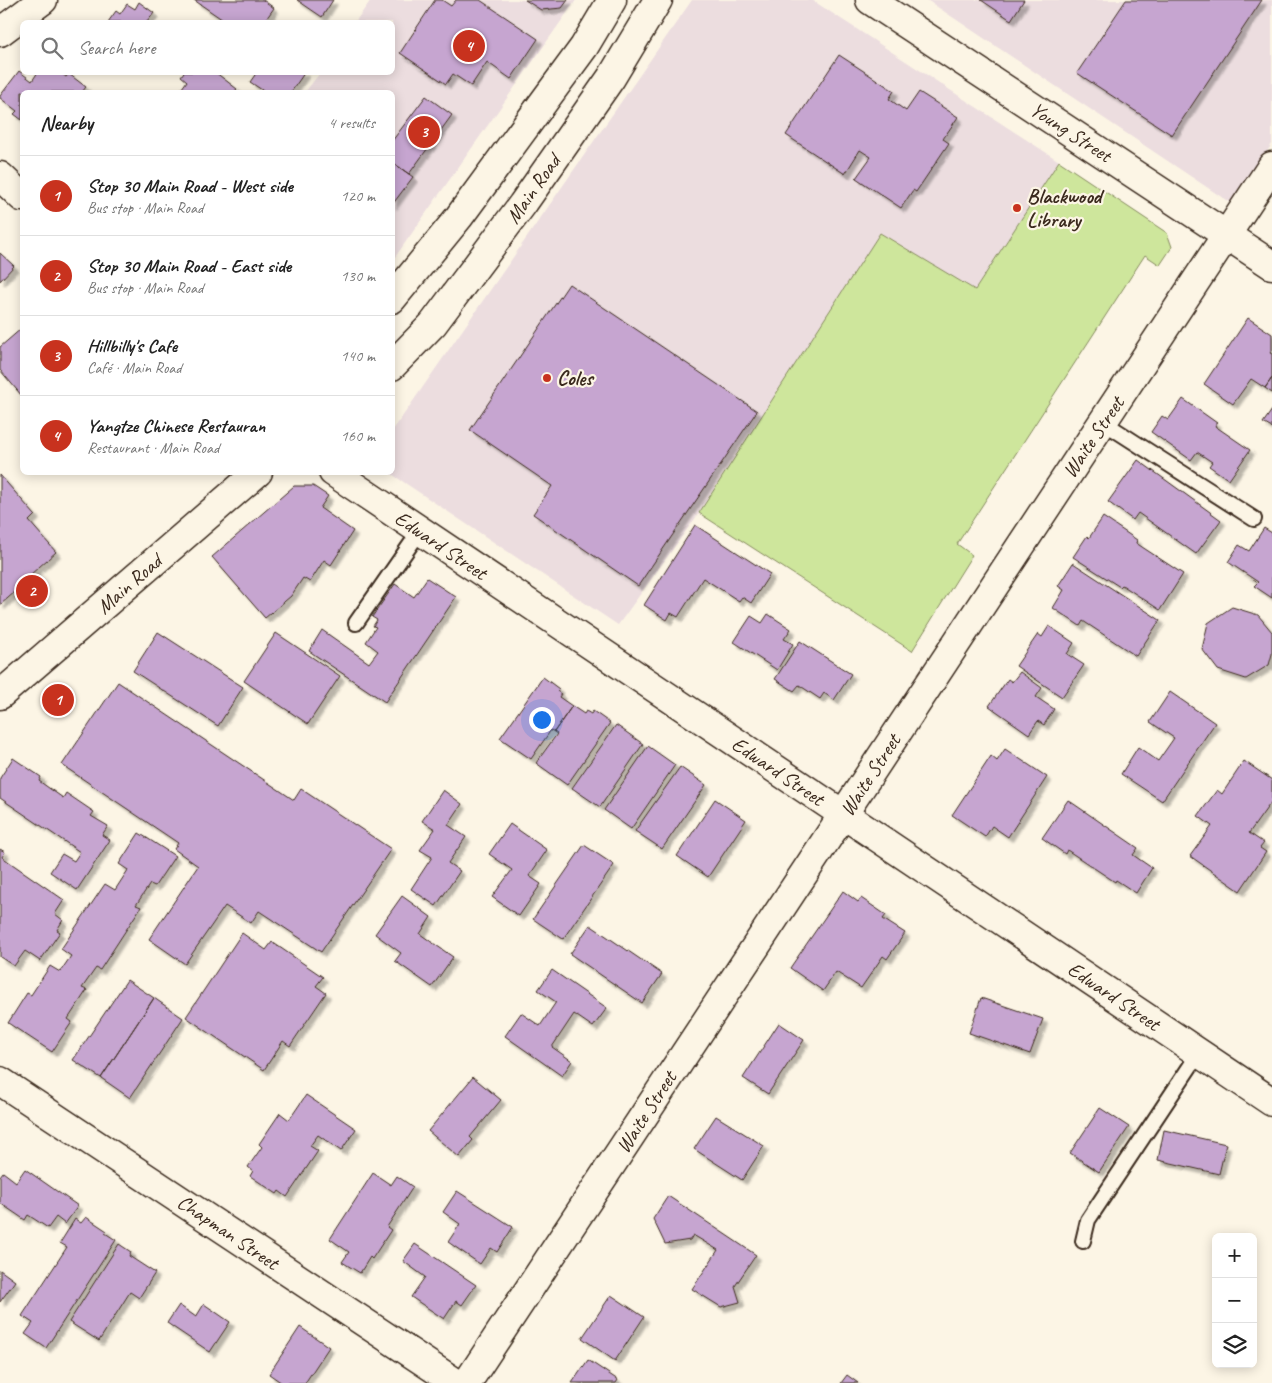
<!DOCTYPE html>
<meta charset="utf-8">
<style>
body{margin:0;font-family:Caveat,sans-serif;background:#f2f2f2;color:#222}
.controls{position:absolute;right:15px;bottom:15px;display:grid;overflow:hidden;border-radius:8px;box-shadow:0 2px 12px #0003}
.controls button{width:45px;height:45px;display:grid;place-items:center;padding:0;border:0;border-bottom:1px solid #e0e0e0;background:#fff;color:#222;font:25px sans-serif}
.you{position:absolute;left:541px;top:719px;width:18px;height:18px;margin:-12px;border:4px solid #fff;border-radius:50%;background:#1a73e8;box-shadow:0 0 0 8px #1a73e833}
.badge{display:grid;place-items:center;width:32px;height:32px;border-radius:50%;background:#c8321e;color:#fff;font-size:16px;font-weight:700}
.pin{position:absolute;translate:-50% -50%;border:2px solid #fff;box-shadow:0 1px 5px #0006}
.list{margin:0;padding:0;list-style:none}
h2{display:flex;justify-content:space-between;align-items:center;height:65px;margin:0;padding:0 20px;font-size:21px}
h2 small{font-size:16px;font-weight:400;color:#767676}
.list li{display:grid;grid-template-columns:32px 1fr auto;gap:15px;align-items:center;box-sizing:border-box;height:80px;padding:0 20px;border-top:1px solid #e0e0e0}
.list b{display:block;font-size:19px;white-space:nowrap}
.list p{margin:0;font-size:16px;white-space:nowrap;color:#767676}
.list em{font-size:16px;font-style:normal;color:#767676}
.icon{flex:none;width:28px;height:28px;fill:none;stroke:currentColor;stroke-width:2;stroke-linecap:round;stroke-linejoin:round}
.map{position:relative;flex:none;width:1272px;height:1383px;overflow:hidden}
.search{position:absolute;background:#fff;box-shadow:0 2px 12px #0003;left:20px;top:20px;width:375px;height:55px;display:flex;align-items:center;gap:12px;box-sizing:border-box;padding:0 18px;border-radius:8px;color:#767676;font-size:19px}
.panel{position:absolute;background:#fff;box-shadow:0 2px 12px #0003;left:20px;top:90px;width:375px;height:385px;border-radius:8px}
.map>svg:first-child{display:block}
.built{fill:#ecdddf}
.green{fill:#cee69c;stroke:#84885d}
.building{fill:#c6a5d0;stroke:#3b2a1e;filter:url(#shadow)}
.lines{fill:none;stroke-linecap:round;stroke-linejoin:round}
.lane-casing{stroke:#3b2a1e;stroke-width:18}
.street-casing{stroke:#3b2a1e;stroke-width:31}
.secondary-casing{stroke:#3b2a1e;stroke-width:31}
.lane{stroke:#fcf5e5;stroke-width:14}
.street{stroke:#fcf5e5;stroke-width:28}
.secondary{stroke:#fcf5e5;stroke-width:28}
.poi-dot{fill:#c8321e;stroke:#fcf5e5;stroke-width:2}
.labels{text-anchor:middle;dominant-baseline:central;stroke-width:4.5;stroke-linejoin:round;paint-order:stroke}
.street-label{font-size:21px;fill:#3b2a1e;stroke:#fcf5e5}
.poi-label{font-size:21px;font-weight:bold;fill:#3b2a1e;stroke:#fcf5e5;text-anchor:start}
</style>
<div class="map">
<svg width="1272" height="1383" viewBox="0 0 1272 1383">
<defs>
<filter id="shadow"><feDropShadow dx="4.5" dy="4.5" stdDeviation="1" flood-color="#0004"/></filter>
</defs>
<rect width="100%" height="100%" fill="#fcf5e5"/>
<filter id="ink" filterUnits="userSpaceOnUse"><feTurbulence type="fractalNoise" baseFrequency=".02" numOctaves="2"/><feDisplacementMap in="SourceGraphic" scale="10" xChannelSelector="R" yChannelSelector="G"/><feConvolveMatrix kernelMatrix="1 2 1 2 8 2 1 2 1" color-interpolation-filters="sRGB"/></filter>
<g filter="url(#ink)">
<!-- built -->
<path class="built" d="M 371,0 L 576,0 L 393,260 L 392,92 L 305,92 L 320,73 L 392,72 L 392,22 L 355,22 Z
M 692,0 L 812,0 L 1059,161 L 975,290 L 880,234 L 699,513 L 618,625 L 390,473 L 392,472 L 393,430 Z
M 927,0 L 1272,0 L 1272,144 L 1232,204 Z"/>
<!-- green -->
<path class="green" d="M 1059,161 L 1167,233 L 1172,247 L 1160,265 L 1145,255 L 957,544 L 972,555 L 912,651 L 699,513 L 880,233 L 975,290 Z"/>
<!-- building -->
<path class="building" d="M 194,0 L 263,0 L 274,8 L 264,22 L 226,22 Z
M 297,0 L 333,0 L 322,17 Z
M 435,0 L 442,0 L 451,6 L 456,0 L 480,0 L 538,39 L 511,79 L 487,62 L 471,86 L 453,74 L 446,84 L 400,53 Z
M 525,0 L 568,0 L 562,8 L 541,10 Z
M 981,0 L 1024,0 L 1011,20 Z
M 1126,0 L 1262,0 L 1172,135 L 1077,73 Z
M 139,2 L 154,13 L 147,22 L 108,22 L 116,11 L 120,14 L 127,4 L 135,9 Z
M 839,55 L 894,91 L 889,99 L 906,111 L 919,92 L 958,117 L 943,139 L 949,143 L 916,192 L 913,190 L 901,208 L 856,178 L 871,157 L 860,150 L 845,174 L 786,135 Z
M 19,71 L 32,81 L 38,72 L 60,72 L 66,77 L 69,74 L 86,87 L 82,92 L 22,92 L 22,120 L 14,114 L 17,111 L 0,98 L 0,96 Z
M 184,72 L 215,72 L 237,89 L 234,92 L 179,92 L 187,81 L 181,76 Z
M 257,72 L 305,72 L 291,92 L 265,92 L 250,82 Z
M 426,96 L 452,115 L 409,174 L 392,162 L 392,141 Z
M 392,162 L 413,177 L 392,205 Z
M 0,253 L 14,266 L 0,281 Z
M 569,284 L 757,411 L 638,586 L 533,514 L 552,486 L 470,430 Z
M 1248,318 L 1272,334 L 1272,350 L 1270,353 L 1272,354 L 1272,378 L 1265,388 L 1251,379 L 1233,404 L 1204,384 Z
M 22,328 L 22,396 L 0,370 L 0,347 Z
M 1272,378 L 1272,393 L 1265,388 Z
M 1183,399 L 1217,423 L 1215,426 L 1250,450 L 1229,480 L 1209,466 L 1212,462 L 1197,452 L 1191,460 L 1151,432 L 1162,416 L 1168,420 Z
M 1272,410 L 1272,428 L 1263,423 Z
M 1138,460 L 1221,520 L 1196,554 L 1138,513 L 1133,520 L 1108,502 Z
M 0,475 L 35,515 L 29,521 L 56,552 L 22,582 L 24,584 L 0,605 Z
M 294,486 L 313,486 L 328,496 L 320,508 L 353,531 L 331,565 L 324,560 L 310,582 L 303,578 L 291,596 L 265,618 L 212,557 Z
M 1103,517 L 1137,540 L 1136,543 L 1183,574 L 1160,610 L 1122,585 L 1120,587 L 1073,557 L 1087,536 L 1089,538 Z
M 695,525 L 770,574 L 751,603 L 742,597 L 739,601 L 703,578 L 678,617 L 671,613 L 667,620 L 644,605 Z
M 1264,528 L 1272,533 L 1272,598 L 1254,586 L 1258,582 L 1228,562 L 1239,545 L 1249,551 Z
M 1073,563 L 1160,620 L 1136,656 L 1083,621 L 1080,626 L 1053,608 L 1064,590 L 1058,586 Z
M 427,578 L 456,597 L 385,702 L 309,651 L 322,630 L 369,663 L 378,651 L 366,642 L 376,627 L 373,626 L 377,620 L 372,617 L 395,584 L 414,597 Z
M 1232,607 L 1258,615 L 1272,632 L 1272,654 L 1269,665 L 1246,679 L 1218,670 L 1202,649 L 1208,623 Z
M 768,614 L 791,629 L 784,639 L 793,644 L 777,670 L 734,642 L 751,616 L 762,623 Z
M 1049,626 L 1074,643 L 1067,654 L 1084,665 L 1062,697 L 1016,666 L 1038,634 L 1042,637 Z
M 158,632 L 243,687 L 218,726 L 133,671 Z
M 276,633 L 340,676 L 308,724 L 244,681 Z
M 800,641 L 851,674 L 834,700 L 824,693 L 820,699 L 799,685 L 794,691 L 775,679 Z
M 1020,672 L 1042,688 L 1036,697 L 1054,709 L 1044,725 L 1038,721 L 1029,734 L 989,706 L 1008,679 L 1012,682 Z
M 543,677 L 559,689 L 557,691 L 561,694 L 559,697 L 572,706 L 554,732 L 551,730 L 531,759 L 500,738 Z
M 118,682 L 294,800 L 301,789 L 391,849 L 321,952 L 259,911 L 251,923 L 225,906 L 185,964 L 149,939 L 198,866 L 174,849 L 178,843 L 62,765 Z
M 1170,692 L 1215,723 L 1162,801 L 1121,774 L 1138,747 L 1158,761 L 1174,738 L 1150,722 Z
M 572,706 L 584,714 L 586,711 L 591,714 L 593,711 L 610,723 L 567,785 L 536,763 L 557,734 L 554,732 Z
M 616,725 L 643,744 L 600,807 L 572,788 Z
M 648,746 L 675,765 L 631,829 L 604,810 Z
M 1005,749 L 1047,777 L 1008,837 L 992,826 L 985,837 L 952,815 L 991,756 L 997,761 Z
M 13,758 L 41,777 L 39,781 L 63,798 L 66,793 L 94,812 L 91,816 L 108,826 L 102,835 L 110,840 L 77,890 L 50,872 L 62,854 L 74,861 L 80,852 L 0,798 L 0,778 Z
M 1244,761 L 1272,780 L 1272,801 L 1249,833 L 1264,843 L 1260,848 L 1266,852 L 1240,891 L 1190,856 L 1212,826 L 1198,816 L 1217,790 L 1222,794 Z
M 680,767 L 706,785 L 662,849 L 635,831 Z
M 443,790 L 462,804 L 448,825 L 466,837 L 448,863 L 460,871 L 436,906 L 411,889 L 432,857 L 420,850 L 435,829 L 422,821 Z
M 715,799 L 746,820 L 708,877 L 677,856 Z
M 1068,800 L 1138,848 L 1133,855 L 1152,868 L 1136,893 L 1116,880 L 1115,882 L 1067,850 L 1065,854 L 1042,838 Z
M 510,824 L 547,850 L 529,876 L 541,884 L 519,916 L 492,897 L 512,870 L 489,854 Z
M 139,833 L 175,856 L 155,886 L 150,884 L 136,905 L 141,907 L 100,970 L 96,968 L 82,988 L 87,990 L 68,1019 L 72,1022 L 52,1052 L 8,1023 L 27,993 L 31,995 L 50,966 L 60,972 L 71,956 L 61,949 L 105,884 L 115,890 L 128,870 L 119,864 Z
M 584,845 L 614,865 L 563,939 L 533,919 Z
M 0,849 L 5,852 L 2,857 L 64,900 L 55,914 L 63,920 L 57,930 L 60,932 L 40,961 L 25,951 L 14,966 L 0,957 Z
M 843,891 L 858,902 L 861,898 L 886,915 L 883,919 L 905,933 L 887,959 L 883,956 L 861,988 L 836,972 L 823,991 L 790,968 Z
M 402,896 L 431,917 L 420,934 L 453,957 L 432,987 L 395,961 L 401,953 L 375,934 Z
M 590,925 L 662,974 L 642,1003 L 570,954 Z
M 242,933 L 266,950 L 272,942 L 323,977 L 316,986 L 326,993 L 290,1046 L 283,1041 L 264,1070 L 186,1017 Z
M 552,970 L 607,1008 L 593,1027 L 574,1014 L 552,1047 L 572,1061 L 562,1076 L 505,1036 L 521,1013 L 540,1026 L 556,1002 L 538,990 Z
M 127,980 L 154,998 L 101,1078 L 73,1060 Z
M 154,998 L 183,1018 L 130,1098 L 101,1078 Z
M 981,998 L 1043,1019 L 1030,1054 L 969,1033 Z
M 779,1023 L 804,1040 L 768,1094 L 743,1078 Z
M 473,1077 L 501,1100 L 470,1137 L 473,1140 L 459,1157 L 428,1131 Z
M 306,1095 L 356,1129 L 341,1151 L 318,1135 L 310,1146 L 318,1151 L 287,1197 L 279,1191 L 277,1194 L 250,1176 L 253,1171 L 248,1167 L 262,1147 L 259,1144 L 280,1113 L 289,1120 Z
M 1100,1108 L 1129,1127 L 1099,1172 L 1070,1153 Z
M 716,1116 L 764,1146 L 742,1180 L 694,1149 Z
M 1164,1130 L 1226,1144 L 1219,1174 L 1158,1160 Z
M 25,1169 L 78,1206 L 65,1224 L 56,1217 L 48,1228 L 28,1215 L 25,1220 L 0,1203 L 0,1176 L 3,1172 L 16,1182 Z
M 373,1173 L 391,1185 L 397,1176 L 413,1187 L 387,1227 L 391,1230 L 372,1259 L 370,1257 L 360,1273 L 342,1262 L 349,1252 L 330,1239 Z
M 457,1191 L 513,1227 L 497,1252 L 491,1248 L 480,1264 L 448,1242 L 460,1224 L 443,1212 Z
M 668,1196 L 756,1255 L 735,1286 L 740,1302 L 721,1307 L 692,1289 L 718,1250 L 693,1235 L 690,1240 L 665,1244 L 653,1219 Z
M 86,1217 L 107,1231 L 105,1233 L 116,1240 L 46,1348 L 25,1334 L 33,1323 L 22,1316 L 67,1247 L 60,1243 L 75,1219 L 81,1223 Z
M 119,1244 L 131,1252 L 129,1256 L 155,1273 L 139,1298 L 130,1292 L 99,1341 L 69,1322 Z
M 415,1244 L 476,1285 L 462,1305 L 456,1301 L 444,1319 L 411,1297 L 425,1277 L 403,1261 Z
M 0,1270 L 15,1281 L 0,1302 Z
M 611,1295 L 644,1317 L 615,1361 L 582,1338 Z
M 204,1304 L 230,1322 L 210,1352 L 167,1323 L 179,1305 L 196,1317 Z
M 300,1327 L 329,1347 L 305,1383 L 282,1383 L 269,1374 Z
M 588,1360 L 618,1380 L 616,1383 L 572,1383 Z
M 847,1375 L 858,1383 L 841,1383 Z"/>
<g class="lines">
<defs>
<path id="lane" d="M 1103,422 L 1254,519
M 356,623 L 420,531
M 1083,1241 L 1088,1220 L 1199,1053"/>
<path id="street" d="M 870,0 L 1272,265
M 0,32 L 43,0
M 0,176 L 22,197
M 333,472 L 1272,1102
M 0,1081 L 456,1383
M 467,1383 L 1272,166"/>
<path id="secondary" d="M 392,299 L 459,217 L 584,47 L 612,0
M 392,366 L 433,324 L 522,205 L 611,78 L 658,0
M 0,695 L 258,472"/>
</defs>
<!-- lane casing -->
<use href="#lane" class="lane-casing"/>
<!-- street casing -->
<use href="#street" class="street-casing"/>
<!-- secondary casing -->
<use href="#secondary" class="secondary-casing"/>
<!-- lane -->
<use href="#lane" class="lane"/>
<!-- street -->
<use href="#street" class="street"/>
<!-- secondary -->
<use href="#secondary" class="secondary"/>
</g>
</g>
<!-- markers -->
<g class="poi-dot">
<circle cx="1017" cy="208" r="5"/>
<circle cx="547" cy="378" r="5"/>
</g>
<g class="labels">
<!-- street labels -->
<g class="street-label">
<text transform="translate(1071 132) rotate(33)">Young Street</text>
<text transform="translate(533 189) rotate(-55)">Main Road</text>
<text transform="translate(1093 437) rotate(-56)">Waite Street</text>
<text transform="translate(441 545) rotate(34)">Edward Street</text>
<text transform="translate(129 584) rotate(-41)">Main Road</text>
<text transform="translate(778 771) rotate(34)">Edward Street</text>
<text transform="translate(870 775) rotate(-57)">Waite Street</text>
<text transform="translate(1114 996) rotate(34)">Edward Street</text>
<text transform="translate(646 1112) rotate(-57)">Waite Street</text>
<text transform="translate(228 1232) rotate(34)">Chapman Street</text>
</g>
<!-- poi labels -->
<g class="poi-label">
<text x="1027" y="196">Blackwood<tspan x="1027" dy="24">Library</tspan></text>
<text x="557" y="378">Coles</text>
</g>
</g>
</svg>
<div class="controls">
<button>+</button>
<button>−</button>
<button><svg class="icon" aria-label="layers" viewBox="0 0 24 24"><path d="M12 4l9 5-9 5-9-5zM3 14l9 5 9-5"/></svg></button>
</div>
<div class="you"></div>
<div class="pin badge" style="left:58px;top:700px">1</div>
<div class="pin badge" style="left:32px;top:591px">2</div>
<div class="pin badge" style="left:424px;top:132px">3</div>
<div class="pin badge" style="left:469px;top:46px">4</div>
<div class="search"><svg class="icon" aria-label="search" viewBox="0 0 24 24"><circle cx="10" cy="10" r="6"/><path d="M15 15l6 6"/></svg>Search here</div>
<section class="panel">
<h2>Nearby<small>4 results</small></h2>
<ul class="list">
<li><span class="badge">1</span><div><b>Stop 30 Main Road - West side</b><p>Bus stop · Main Road</p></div><em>120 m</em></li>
<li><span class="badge">2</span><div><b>Stop 30 Main Road - East side</b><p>Bus stop · Main Road</p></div><em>130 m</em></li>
<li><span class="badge">3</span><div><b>Hillbilly's Cafe</b><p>Café · Main Road</p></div><em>140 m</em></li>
<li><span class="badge">4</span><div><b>Yangtze Chinese Restauran</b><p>Restaurant · Main Road</p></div><em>160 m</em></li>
</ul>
</section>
</div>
